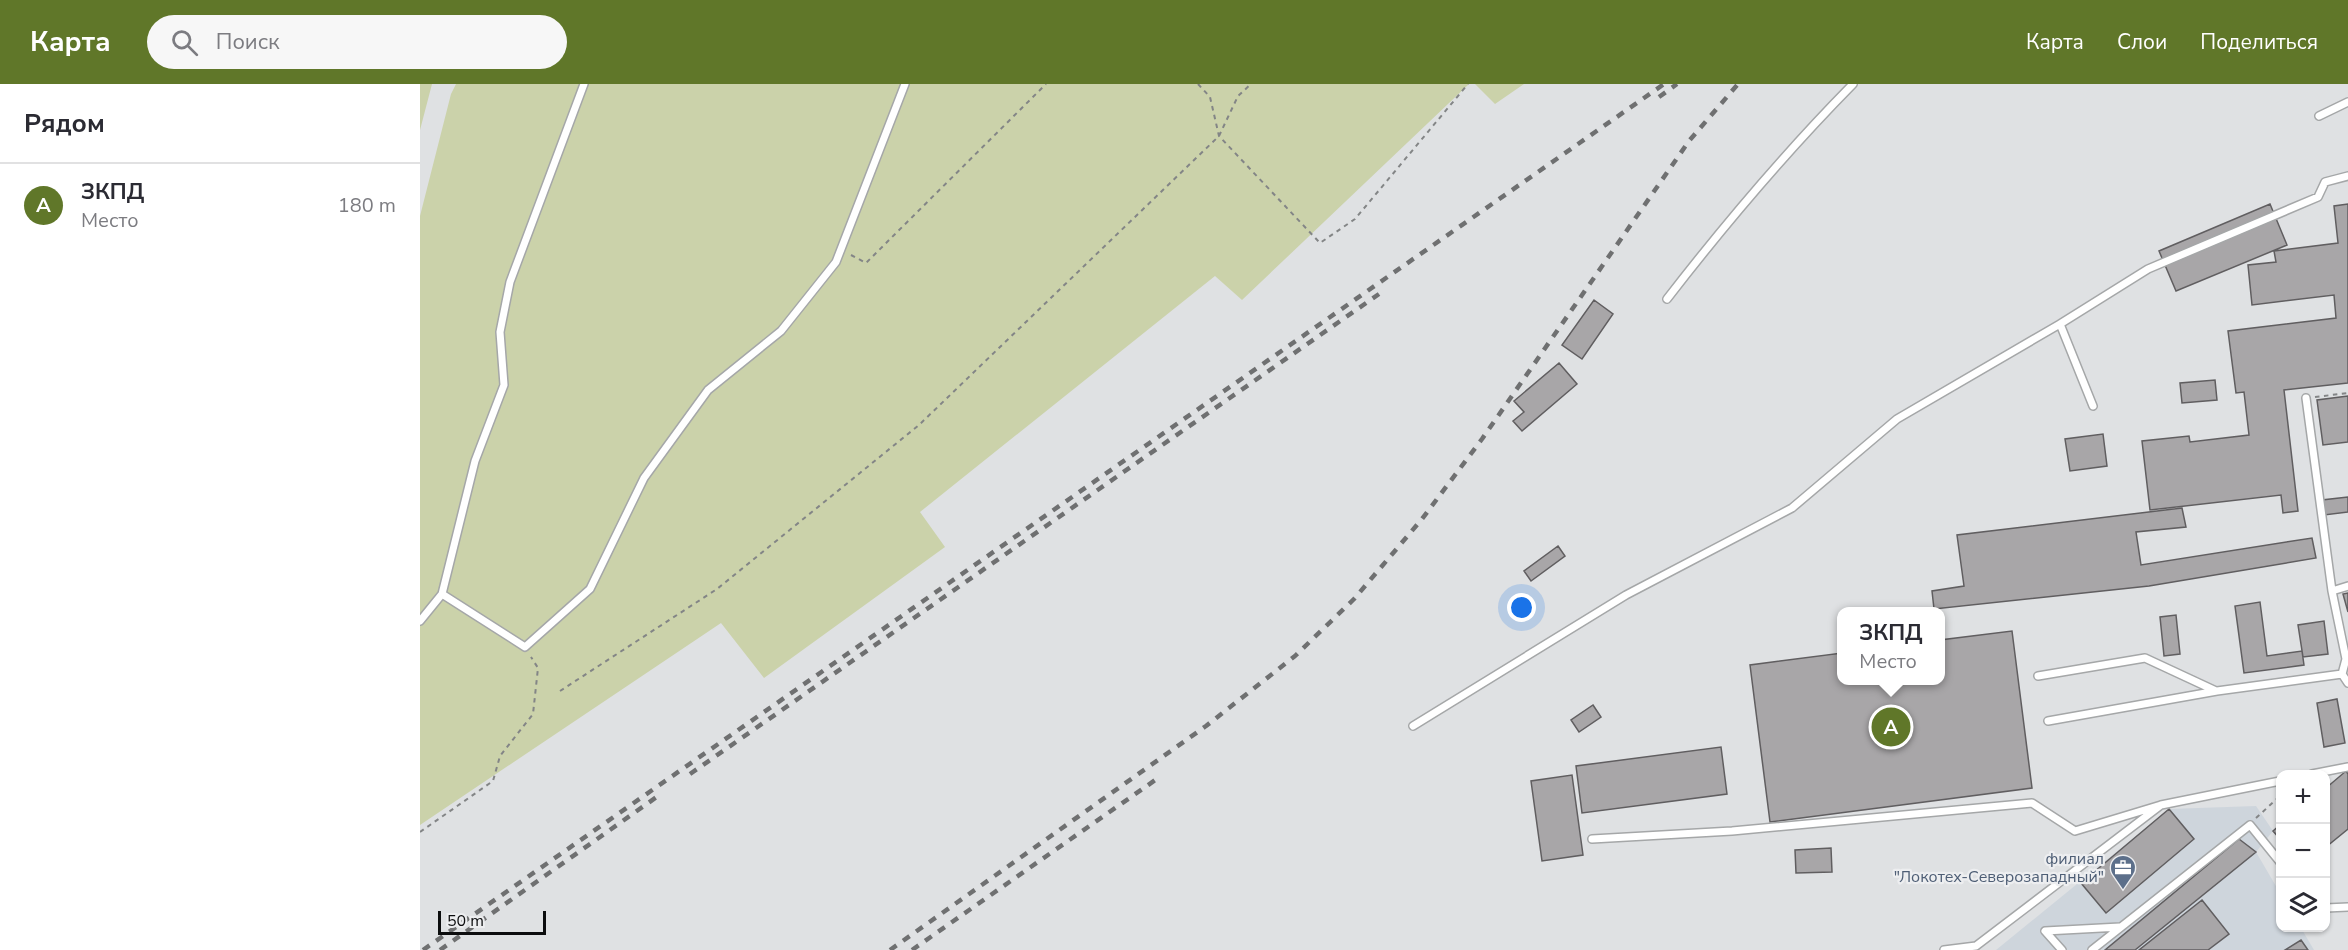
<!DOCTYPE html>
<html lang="ru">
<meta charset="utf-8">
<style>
body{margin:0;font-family:"Nunito Sans",sans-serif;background:#f7f7f7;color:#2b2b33}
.controls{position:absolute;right:18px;bottom:18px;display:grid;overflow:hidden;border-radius:12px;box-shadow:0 2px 4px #0004}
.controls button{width:54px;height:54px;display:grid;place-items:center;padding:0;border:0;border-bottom:2px solid #e1e1e2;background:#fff;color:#2b2b33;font:30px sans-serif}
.scale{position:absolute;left:18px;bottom:15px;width:108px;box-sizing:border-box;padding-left:6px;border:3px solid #0c0d0e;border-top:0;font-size:16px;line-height:21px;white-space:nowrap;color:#0c0d0e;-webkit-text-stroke:4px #edeef0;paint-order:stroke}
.you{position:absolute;left:1102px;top:524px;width:21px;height:21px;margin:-15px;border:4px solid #fff;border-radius:50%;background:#1a73e8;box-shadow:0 0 0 9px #1a73e833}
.badge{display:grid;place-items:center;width:39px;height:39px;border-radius:50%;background:#607729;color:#fff;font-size:20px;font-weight:700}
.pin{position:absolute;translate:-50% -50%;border:3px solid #fff;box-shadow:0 2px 6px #0006}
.popup{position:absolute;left:1417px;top:523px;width:108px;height:78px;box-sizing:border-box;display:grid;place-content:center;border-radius:12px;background:#fff;filter:drop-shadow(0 2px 4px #0005);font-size:20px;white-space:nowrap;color:#7c7c81}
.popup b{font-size:22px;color:#2b2b33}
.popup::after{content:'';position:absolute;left:50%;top:100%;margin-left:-12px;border:12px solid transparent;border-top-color:#fff}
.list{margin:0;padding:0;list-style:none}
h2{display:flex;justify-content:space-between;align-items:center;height:78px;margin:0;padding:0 24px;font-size:26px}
h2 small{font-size:20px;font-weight:400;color:#7c7c81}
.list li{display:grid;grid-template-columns:39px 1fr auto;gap:18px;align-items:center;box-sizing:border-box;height:84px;padding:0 24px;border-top:2px solid #e1e1e2}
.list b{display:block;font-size:22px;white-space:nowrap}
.list p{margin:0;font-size:20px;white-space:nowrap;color:#7c7c81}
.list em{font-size:20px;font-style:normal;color:#7c7c81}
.icon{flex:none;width:33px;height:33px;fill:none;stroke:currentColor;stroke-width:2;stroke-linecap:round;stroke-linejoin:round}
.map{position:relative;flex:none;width:1928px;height:866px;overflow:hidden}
header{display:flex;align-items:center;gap:36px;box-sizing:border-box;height:84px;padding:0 30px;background:#607729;color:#fff}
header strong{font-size:28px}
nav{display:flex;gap:33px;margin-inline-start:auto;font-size:21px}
.search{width:420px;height:54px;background:#f7f7f7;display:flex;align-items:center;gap:15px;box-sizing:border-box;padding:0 21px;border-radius:33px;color:#7c7c81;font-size:22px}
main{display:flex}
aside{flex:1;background:#fff}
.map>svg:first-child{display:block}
.built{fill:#ced5dc}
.green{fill:#cbd2aa}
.building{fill:#a8a6a8;stroke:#605e60;stroke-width:1.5}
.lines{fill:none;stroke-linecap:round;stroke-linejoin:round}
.service-casing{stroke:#a5a7a8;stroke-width:10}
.path{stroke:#838586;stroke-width:2;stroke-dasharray:4.5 4.5;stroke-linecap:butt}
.service{stroke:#fff;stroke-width:7}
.rail{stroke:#6f7071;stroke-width:4.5;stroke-dasharray:8 8;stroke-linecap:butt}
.labels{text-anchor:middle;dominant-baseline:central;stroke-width:4.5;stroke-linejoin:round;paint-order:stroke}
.service-label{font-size:16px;fill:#4e5e75;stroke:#edeef0;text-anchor:end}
</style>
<header>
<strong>Карта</strong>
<div class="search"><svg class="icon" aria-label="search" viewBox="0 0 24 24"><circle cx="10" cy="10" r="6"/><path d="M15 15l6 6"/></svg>Поиск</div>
<nav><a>Карта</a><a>Слои</a><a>Поделиться</a></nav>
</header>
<main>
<aside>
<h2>Рядом<small></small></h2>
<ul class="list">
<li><span class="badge">A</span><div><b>ЗКПД</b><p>Место</p></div><em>180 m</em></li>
</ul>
</aside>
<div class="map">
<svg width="1928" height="866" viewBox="0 0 1928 866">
<rect width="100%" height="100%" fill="#dfe1e3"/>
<!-- built -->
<path class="built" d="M 1836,722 L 1853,747 L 1836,768 L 1860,809 L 1860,844 L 1881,844 L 1894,866 L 1715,866 L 1836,768 L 1820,756 L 1685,866 L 1576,866 L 1749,725 Z"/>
<!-- green -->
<path class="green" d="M 0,0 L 12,0 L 0,46 Z
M 36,0 L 1049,0 L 822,216 L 795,192 L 500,428 L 525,463 L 344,594 L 301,539 L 0,741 L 0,132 L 31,10 Z
M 1055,0 L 1104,0 L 1075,20 Z"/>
<!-- building -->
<path class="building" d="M 1850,120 L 1867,161 L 1756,207 L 1739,167 Z
M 1928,120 L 1928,299 L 1864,306 L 1878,427 L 1863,429 L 1861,411 L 1730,426 L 1722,357 L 1769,352 L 1770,358 L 1829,351 L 1824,308 L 1816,309 L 1808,247 L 1916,234 L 1914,211 L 1832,221 L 1828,181 L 1856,178 L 1854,167 L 1918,159 L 1914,122 Z
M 1174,216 L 1193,230 L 1162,275 L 1142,261 Z
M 1139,279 L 1157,300 L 1102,347 L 1093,337 L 1104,328 L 1094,317 Z
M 1795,296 L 1797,316 L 1762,319 L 1760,299 Z
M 1928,312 L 1928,358 L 1903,361 L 1897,316 Z
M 1683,350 L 1687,382 L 1650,387 L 1645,355 Z
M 1928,413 L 1928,428 L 1904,431 L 1902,416 Z
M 1762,424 L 1766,443 L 1716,448 L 1721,481 L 1892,454 L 1896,474 L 1729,502 L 1514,525 L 1512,507 L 1544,502 L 1537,451 Z
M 1138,462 L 1145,472 L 1111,497 L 1104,487 Z
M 1928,509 L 1928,528 L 1923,510 Z
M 1840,518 L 1847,572 L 1882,567 L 1884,581 L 1824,589 L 1815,522 Z
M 1756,531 L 1760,570 L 1744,572 L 1740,533 Z
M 1904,537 L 1908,570 L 1883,573 L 1878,541 Z
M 1592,547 L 1612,704 L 1350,738 L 1330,581 L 1422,569 L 1422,596 L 1520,596 L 1520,556 Z
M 1917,615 L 1925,659 L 1904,663 L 1897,619 Z
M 1173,621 L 1181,633 L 1159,648 L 1151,636 Z
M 1301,663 L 1307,710 L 1162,729 L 1156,682 Z
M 1926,687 L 1928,690 L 1928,745 L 1906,763 L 1906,704 Z
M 1152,691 L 1163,771 L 1122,777 L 1111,697 Z
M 1749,725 L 1774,755 L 1686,829 L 1661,799 Z
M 1860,741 L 1860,755 L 1853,747 Z
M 1819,755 L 1836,768 L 1715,866 L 1685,866 Z
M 1411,764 L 1412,788 L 1376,789 L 1375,766 Z
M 1782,816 L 1809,850 L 1788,866 L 1719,866 Z
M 1881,856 L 1888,866 L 1865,866 Z"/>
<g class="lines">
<defs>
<path id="service" d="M 1899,32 L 1928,18
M 1247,215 C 1305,140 1366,68 1433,0
M 1640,240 L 1728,185 L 1898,113 L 1905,98 L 1928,92
M 1886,314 L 1912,507 L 1926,575 L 1922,590
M 1912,507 L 1928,502
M 22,510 L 105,563 L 170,505 L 224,394 L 288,306 L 361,247 L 416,178 L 485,0
M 0,537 L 22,510 L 55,377 L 84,301 L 80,248 L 90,198 L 164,0
M 1618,592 L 1725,574 L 1796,607
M 1628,637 L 1797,607 L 1922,590 L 1928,599
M 993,642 L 1206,511 L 1372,424 L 1477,335 L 1640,240 L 1673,322
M 1892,690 L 1928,683
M 1172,755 L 1312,747 L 1612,719 L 1655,747 L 1741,721
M 1906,824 L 1928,823
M 1524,866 L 1556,862 L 1741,721 L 1860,697
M 1642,866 L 1625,847 L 1700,843
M 1672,866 L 1830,741 L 1860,778"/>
</defs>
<!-- service casing -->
<use href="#service" class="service-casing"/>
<!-- path -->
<path class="path" d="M 778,0 L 790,13 L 799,52 L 900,159 L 935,135 L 1048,0
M 431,171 L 446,179 L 626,0
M 1895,313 L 1928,309
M 140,607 L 297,505 L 499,341 L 799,52 L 818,12 L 831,0
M 1836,734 L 1860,712
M 0,748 L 73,697 L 80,672 L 113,630 L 118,584 L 111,573"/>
<!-- service -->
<use href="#service" class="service"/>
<!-- rail -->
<path class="rail" d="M 1239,13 L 1257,0
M 270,690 L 959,210
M 3,866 L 1244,0
M 20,866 L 238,712
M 470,866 L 786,642 L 875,572 L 934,515 L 1002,435 L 1062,355 L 1269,57 L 1318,0
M 492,866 L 741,692"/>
</g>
<!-- icons -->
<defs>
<symbol id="office-pin" viewBox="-11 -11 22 30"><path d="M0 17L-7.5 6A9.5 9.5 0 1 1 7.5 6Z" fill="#5c6f8a" stroke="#edeef0"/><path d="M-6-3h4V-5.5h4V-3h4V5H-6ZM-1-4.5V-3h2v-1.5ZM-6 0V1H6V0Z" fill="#fff"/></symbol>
</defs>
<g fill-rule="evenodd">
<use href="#office-pin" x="1688" y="769" width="30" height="40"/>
</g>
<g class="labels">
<!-- service labels -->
<g class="service-label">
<text x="1684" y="775">филиал<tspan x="1684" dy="18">"Локотех-Северозападный"</tspan></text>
</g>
</g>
</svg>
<div class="controls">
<button>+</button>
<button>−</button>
<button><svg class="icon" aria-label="layers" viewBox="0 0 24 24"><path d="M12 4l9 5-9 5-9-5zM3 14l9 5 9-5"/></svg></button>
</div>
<div class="scale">50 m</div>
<div class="you"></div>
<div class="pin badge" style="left:1471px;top:643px">A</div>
<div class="popup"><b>ЗКПД</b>Место</div>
</div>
</main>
